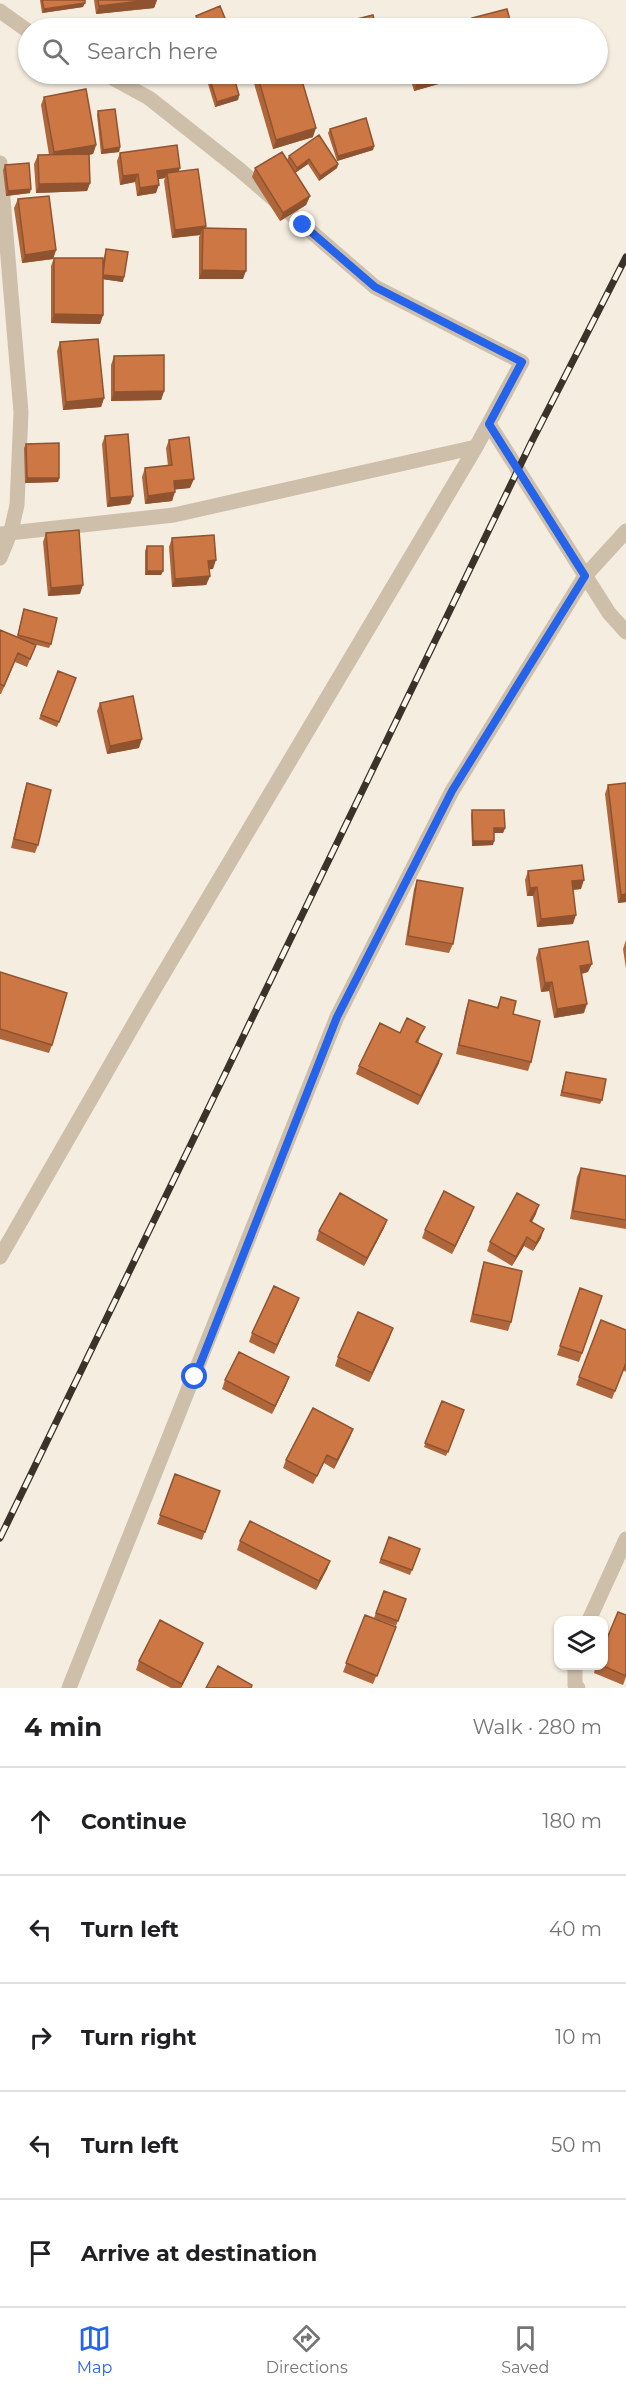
<!DOCTYPE html>
<meta charset="utf-8">
<style>
body{margin:0;font-family:Montserrat,sans-serif;background:#f6f6f6;color:#202124}
.controls{position:absolute;right:18px;bottom:18px;display:grid;overflow:hidden;border-radius:12px;box-shadow:0 2px 4px #0004}
.controls button{width:54px;height:54px;display:grid;place-items:center;padding:0;border:0;border-bottom:2px solid #e0e0e0;background:#fff;color:#202124;font:30px sans-serif}
.stop{position:absolute;width:18px;height:18px;margin:-14px;border:4px solid #2563eb;border-radius:50%;background:#fff}
.stop.end{background:#2563eb;border-color:#fff;box-shadow:0 2px 6px #0008}
.list{margin:0;padding:0;list-style:none}
h2{display:flex;justify-content:space-between;align-items:center;height:78px;margin:0;padding:0 24px;font-size:26px}
h2 small{font-size:20px;font-weight:400;color:#757577}
.list li{display:grid;grid-template-columns:39px 1fr auto;gap:18px;align-items:center;box-sizing:border-box;height:108px;padding:0 24px;border-top:2px solid #e0e0e0}
.list b{display:block;font-size:22px;white-space:nowrap}
.list em{font-size:20px;font-style:normal;color:#757577}
.icon{flex:none;width:33px;height:33px;fill:none;stroke:currentColor;stroke-width:2;stroke-linecap:round;stroke-linejoin:round}
.map{position:relative;flex:none;width:626px;height:1688px;overflow:hidden}
.search{position:absolute;background:#fff;box-shadow:0 2px 4px #0004;left:18px;right:18px;top:18px;height:66px;display:flex;align-items:center;gap:15px;box-sizing:border-box;padding:0 21px;border-radius:33px;color:#757577;font-size:22px}
.sheet{height:618px;background:#fff}
nav{display:flex;justify-content:space-around;align-items:center;box-sizing:border-box;height:84px;border-top:2px solid #e0e0e0;background:#fff;font-size:16px;color:#757577}
nav a{display:grid;justify-items:center;gap:3px}
nav .on{color:#2563eb}
.map>svg:first-child{display:block}
.lines{fill:none;stroke-linecap:round;stroke-linejoin:round}
.street{stroke:#cebfaa;stroke-width:15}
.rail-casing{stroke:#3b322a;stroke-width:7}
.rail{stroke:#fbf7ed;stroke-width:4.5;stroke-dasharray:14;stroke-linecap:butt}
.wall{fill:#b0663b}
.shaded-wall{fill:#905330}
.building{fill:#cd7745;stroke:#905330;stroke-width:1.5}
.route{stroke:#2563eb;stroke-width:8}
</style>
<div class="map">
<svg width="626" height="1688" viewBox="0 0 626 1688">
<rect width="100%" height="100%" fill="#f5ede0"/>
<g class="lines">
<!-- street -->
<path class="street" d="M 0,11 L 28,31
M 0,163 L 21,412 L 17,505 L 11,531 L 0,558
M 489,424 L 609,613 L 626,632
M 0,534 L 174,515 L 476,447
M 0,1257 L 146,1003 L 476,447 L 522,362 L 375,287 L 240,170 L 149,98 L 105,74
M 589,1620 L 626,1539
M 575,1666 L 575,1685 L 578,1688
M 69,1688 L 337,1017 L 452,791 L 585,576 L 626,531"/>
<defs>
<path id="rail" d="M 0,1538 L 531,443 L 626,257"/>
</defs>
<!-- rail casing -->
<use href="#rail" class="rail-casing"/>
<!-- rail -->
<use href="#rail" class="rail"/>
</g>
<!-- wall -->
<path class="wall" d="M 40,0 L 85,0 L 83,7 L 42,13 Z
M 94,0 L 157,0 L 154,8 L 96,14 Z
M 196,16 L 229,28 L 198,28 L 195,21 Z
M 472,18 L 512,28 L 469,28 L 469,27 Z
M 205,74 L 233,74 L 239,95 L 238,100 L 215,107 Z
M 255,74 L 300,74 L 313,137 L 273,149 L 253,80 Z
M 353,74 L 384,74 L 383,76 L 356,82 Z
M 409,74 L 451,74 L 449,81 L 414,91 Z
M 44,97 L 96,145 L 93,154 L 89,155 L 90,183 L 87,191 L 36,193 L 34,164 L 38,155 L 49,155 L 41,105 Z
M 98,111 L 120,147 L 119,152 L 101,154 L 97,115 Z
M 330,129 L 374,146 L 373,150 L 337,161 L 328,133 Z
M 120,153 L 179,171 L 206,226 L 205,228 L 243,279 L 199,279 L 199,237 L 200,235 L 172,238 L 164,181 L 165,178 L 158,179 L 156,193 L 137,196 L 135,182 L 120,185 L 117,161 Z
M 289,156 L 338,164 L 337,168 L 319,181 L 308,164 L 295,173 L 290,165 L 310,196 L 306,205 L 280,221 L 252,177 L 255,168 L 287,160 Z
M 5,165 L 30,193 L 6,196 L 3,170 Z
M 18,199 L 56,250 L 53,259 L 22,263 L 14,208 Z
M 106,249 L 123,282 L 103,279 L 103,315 L 100,324 L 51,323 L 51,266 L 54,258 L 103,261 Z
M 60,342 L 104,398 L 101,407 L 63,410 L 57,351 Z
M 114,356 L 164,391 L 161,400 L 111,401 L 111,365 Z
M 105,436 L 133,496 L 130,504 L 107,507 L 102,444 Z
M 169,440 L 190,488 L 175,489 L 172,501 L 145,504 L 142,477 L 145,468 L 168,466 L 166,448 Z
M 26,444 L 59,478 L 58,482 L 25,483 L 24,448 Z
M 46,533 L 80,594 L 48,596 L 43,542 Z
M 172,538 L 213,569 L 209,569 L 210,576 L 206,585 L 172,587 L 169,547 Z
M 147,546 L 163,571 L 161,575 L 145,575 L 145,551 Z
M 24,609 L 51,644 L 49,648 L 33,644 L 36,645 L 27,667 L 15,662 L 1,694 L 0,694 L 0,630 L 17,637 Z
M 58,671 L 76,678 L 57,727 L 39,719 Z
M 100,703 L 139,748 L 107,754 L 97,711 Z
M 27,783 L 38,845 L 35,853 L 11,848 L 24,792 Z
M 608,785 L 626,902 L 618,903 L 605,794 Z
M 472,810 L 505,828 L 503,833 L 494,833 L 493,845 L 472,846 L 471,815 Z
M 528,871 L 581,889 L 573,890 L 573,924 L 537,927 L 533,896 L 527,896 L 525,880 Z
M 417,880 L 453,944 L 449,953 L 405,945 L 414,889 Z
M 626,940 L 626,969 L 623,949 Z
M 539,949 L 588,972 L 582,974 L 584,1013 L 554,1018 L 549,991 L 541,992 L 536,958 Z
M 0,972 L 52,1045 L 49,1053 L 0,1039 Z
M 501,997 L 513,1014 L 531,1062 L 528,1071 L 456,1054 L 466,1009 L 469,1000 L 497,1007 Z
M 400,1033 L 421,1035 L 418,1043 L 439,1063 L 418,1105 L 356,1074 L 359,1066 Z
M 566,1072 L 602,1100 L 600,1104 L 560,1096 Z
M 581,1168 L 626,1176 L 626,1229 L 570,1219 L 577,1177 Z
M 536,1214 L 532,1222 L 541,1238 L 533,1251 L 524,1246 L 512,1266 L 487,1251 L 490,1242 Z
M 471,1215 L 452,1254 L 422,1238 L 425,1230 Z
M 387,1220 L 384,1228 L 364,1266 L 316,1240 L 319,1231 Z
M 484,1262 L 511,1322 L 508,1331 L 470,1322 L 481,1271 Z
M 580,1288 L 602,1296 L 579,1362 L 557,1355 Z
M 299,1298 L 274,1354 L 249,1342 L 252,1333 Z
M 601,1320 L 626,1330 L 626,1372 L 623,1370 L 612,1399 L 576,1385 Z
M 390,1337 L 369,1382 L 335,1366 L 338,1357 Z
M 225,1380 L 286,1385 L 272,1414 L 222,1389 Z
M 442,1401 L 464,1410 L 446,1456 L 424,1447 Z
M 353,1429 L 350,1437 L 334,1469 L 324,1463 L 313,1484 L 283,1468 L 286,1460 Z
M 175,1474 L 220,1491 L 202,1540 L 157,1524 Z
M 389,1537 L 420,1549 L 410,1575 L 379,1563 Z
M 240,1541 L 330,1561 L 327,1569 L 316,1590 L 237,1550 Z
M 384,1591 L 406,1599 L 396,1626 L 374,1618 Z
M 618,1612 L 626,1677 L 623,1685 L 594,1673 L 596,1665 L 603,1665 Z
M 365,1615 L 396,1627 L 373,1684 L 343,1672 Z
M 200,1651 L 181,1688 L 171,1688 L 136,1670 L 139,1661 Z"/>
<!-- shaded-wall -->
<path class="shaded-wall" d="M 149,0 L 157,0 L 154,8 L 96,14 L 99,6 Z
M 85,3 L 83,7 L 42,13 L 44,9 Z
M 359,74 L 384,74 L 383,76 L 356,82 Z
M 448,74 L 451,74 L 449,81 L 414,91 L 417,82 Z
M 485,74 L 502,74 L 483,79 Z
M 239,95 L 238,100 L 215,107 L 217,102 Z
M 316,128 L 313,137 L 273,149 L 276,140 Z
M 96,145 L 93,154 L 50,161 L 54,152 Z
M 374,146 L 373,150 L 337,161 L 338,156 Z
M 120,147 L 119,152 L 101,154 L 103,150 Z
M 309,159 L 308,164 L 295,173 L 297,168 Z
M 338,164 L 337,168 L 319,181 L 320,176 Z
M 180,168 L 177,176 L 167,173 L 165,178 L 154,180 L 157,171 Z
M 138,174 L 135,182 L 120,185 L 123,176 Z
M 90,183 L 87,191 L 36,193 L 39,184 Z
M 159,185 L 156,193 L 137,196 L 140,188 Z
M 31,189 L 30,193 L 6,196 L 8,191 Z
M 310,196 L 306,205 L 280,221 L 283,213 Z
M 206,226 L 203,234 L 203,228 L 200,235 L 172,238 L 175,230 Z
M 56,250 L 53,259 L 22,263 L 25,255 Z
M 202,270 L 246,271 L 243,279 L 199,279 Z
M 103,275 L 124,277 L 123,282 L 101,279 Z
M 54,314 L 103,315 L 100,324 L 51,323 Z
M 164,391 L 161,400 L 111,401 L 114,392 Z
M 104,398 L 101,407 L 63,410 L 66,402 Z
M 27,478 L 59,478 L 58,482 L 25,483 Z
M 194,479 L 190,488 L 171,490 L 174,481 Z
M 175,492 L 172,501 L 145,504 L 148,496 Z
M 133,496 L 130,504 L 107,507 L 110,498 Z
M 216,560 L 213,569 L 205,570 L 208,561 Z
M 147,571 L 163,571 L 161,575 L 145,575 Z
M 210,576 L 206,585 L 172,587 L 175,579 Z
M 83,585 L 80,594 L 48,596 L 51,588 Z
M 142,739 L 139,748 L 107,754 L 110,746 Z
M 494,828 L 505,828 L 503,833 L 493,833 Z
M 473,841 L 494,841 L 493,845 L 472,846 Z
M 584,880 L 581,889 L 569,890 L 572,881 Z
M 537,887 L 533,896 L 527,896 L 530,888 Z
M 626,894 L 626,902 L 618,903 L 621,895 Z
M 576,915 L 573,924 L 537,927 L 541,919 Z
M 592,964 L 588,972 L 577,974 L 580,966 Z
M 552,982 L 549,991 L 541,992 L 545,983 Z
M 587,1004 L 584,1013 L 554,1018 L 557,1009 Z
M 442,1054 L 439,1063 L 418,1105 L 421,1096 Z
M 539,1205 L 536,1214 L 527,1229 L 530,1221 Z
M 474,1207 L 471,1215 L 452,1254 L 455,1246 Z
M 387,1220 L 384,1228 L 364,1266 L 367,1258 Z
M 544,1229 L 541,1238 L 533,1251 L 536,1243 Z
M 527,1237 L 524,1246 L 512,1266 L 516,1257 Z
M 299,1298 L 296,1306 L 274,1354 L 277,1345 Z
M 393,1328 L 390,1337 L 369,1382 L 372,1373 Z
M 289,1377 L 286,1385 L 272,1414 L 275,1406 Z
M 353,1429 L 350,1437 L 334,1469 L 337,1460 Z
M 330,1561 L 327,1569 L 316,1590 L 319,1581 Z
M 203,1643 L 200,1651 L 181,1688 L 182,1684 Z"/>
<!-- building -->
<path class="building" d="M 42,0 L 85,0 L 85,3 L 44,9 Z
M 98,0 L 149,0 L 99,6 Z
M 220,6 L 229,28 L 202,28 L 196,16 Z
M 507,9 L 512,28 L 475,28 L 472,18 Z
M 373,15 L 376,28 L 347,28 L 345,22 Z
M 127,19 L 129,28 L 100,28 L 99,22 Z
M 208,74 L 233,74 L 239,95 L 217,102 Z
M 257,74 L 300,74 L 316,128 L 276,140 Z
M 414,74 L 448,74 L 417,82 Z
M 86,89 L 96,145 L 54,152 L 44,97 Z
M 115,109 L 120,147 L 103,150 L 98,111 Z
M 366,118 L 374,146 L 338,156 L 330,129 Z
M 319,135 L 338,164 L 320,176 L 309,159 L 297,168 L 289,156 Z
M 177,145 L 180,168 L 157,171 L 159,185 L 140,188 L 138,174 L 123,176 L 120,153 Z
M 282,152 L 310,196 L 283,213 L 255,168 Z
M 89,154 L 90,183 L 39,184 L 38,155 Z
M 29,163 L 31,189 L 8,191 L 5,165 Z
M 198,169 L 206,226 L 175,230 L 167,173 Z
M 49,196 L 56,250 L 25,255 L 18,199 Z
M 203,228 L 246,229 L 246,271 L 202,270 Z
M 106,249 L 128,252 L 124,277 L 103,275 Z
M 54,258 L 103,258 L 103,315 L 54,314 Z
M 98,339 L 104,398 L 66,402 L 60,342 Z
M 164,355 L 164,391 L 114,392 L 114,356 Z
M 128,434 L 133,496 L 110,498 L 105,436 Z
M 189,437 L 194,479 L 174,481 L 175,492 L 148,496 L 145,468 L 172,465 L 169,440 Z
M 59,443 L 59,478 L 27,478 L 26,444 Z
M 79,530 L 83,585 L 51,588 L 46,533 Z
M 214,535 L 216,560 L 208,561 L 210,576 L 175,579 L 172,538 Z
M 147,546 L 163,546 L 163,571 L 147,571 Z
M 24,609 L 57,618 L 51,644 L 18,635 Z
M 0,630 L 36,645 L 30,659 L 18,653 L 4,686 L 0,684 Z
M 58,671 L 76,678 L 59,722 L 41,715 Z
M 133,696 L 142,739 L 110,746 L 100,703 Z
M 27,783 L 51,790 L 38,845 L 14,839 Z
M 626,783 L 626,894 L 621,895 L 608,785 Z
M 472,810 L 504,810 L 505,828 L 494,828 L 494,841 L 473,841 Z
M 582,865 L 584,880 L 572,881 L 576,915 L 541,919 L 537,887 L 530,888 L 528,871 Z
M 417,880 L 463,888 L 453,944 L 408,936 Z
M 588,941 L 592,964 L 580,966 L 587,1004 L 557,1009 L 552,982 L 545,983 L 539,949 Z
M 0,972 L 67,993 L 52,1045 L 0,1029 Z
M 501,997 L 516,1001 L 513,1014 L 540,1021 L 531,1062 L 459,1045 L 469,1000 L 498,1008 Z
M 407,1018 L 425,1027 L 416,1042 L 442,1054 L 421,1096 L 359,1066 L 380,1023 L 400,1033 Z
M 566,1072 L 606,1079 L 602,1100 L 562,1092 Z
M 581,1168 L 626,1176 L 626,1220 L 573,1211 Z
M 444,1191 L 474,1207 L 455,1246 L 425,1230 Z
M 340,1193 L 387,1220 L 367,1258 L 319,1231 Z
M 517,1193 L 539,1205 L 530,1221 L 544,1229 L 536,1243 L 527,1237 L 516,1257 L 490,1242 Z
M 484,1262 L 522,1271 L 511,1322 L 473,1314 Z
M 274,1286 L 299,1298 L 277,1345 L 252,1333 Z
M 580,1288 L 602,1296 L 582,1353 L 560,1346 Z
M 358,1312 L 393,1328 L 372,1373 L 338,1357 Z
M 601,1320 L 626,1330 L 626,1363 L 615,1391 L 579,1377 Z
M 239,1352 L 289,1377 L 275,1406 L 225,1380 Z
M 442,1401 L 464,1410 L 448,1452 L 425,1443 Z
M 313,1408 L 353,1429 L 337,1460 L 327,1455 L 317,1476 L 286,1460 Z
M 175,1474 L 220,1491 L 205,1532 L 160,1515 Z
M 250,1521 L 330,1561 L 319,1581 L 240,1541 Z
M 389,1537 L 420,1549 L 412,1570 L 381,1559 Z
M 384,1591 L 406,1599 L 398,1621 L 376,1613 Z
M 618,1612 L 626,1615 L 626,1676 L 601,1665 L 603,1665 L 603,1648 Z
M 365,1615 L 396,1627 L 377,1676 L 346,1663 Z
M 160,1620 L 203,1643 L 182,1684 L 139,1661 Z
M 218,1666 L 252,1685 L 251,1688 L 206,1688 Z"/>
<g class="lines">
<!-- route -->
<path class="route" d="M 195,1377 L 337,1017 L 452,791 L 585,576 L 489,424 L 522,362 L 375,287 L 303,225"/>
</g>
</svg>
<div class="controls">
<button><svg class="icon" aria-label="layers" viewBox="0 0 24 24"><path d="M12 4l9 5-9 5-9-5zM3 14l9 5 9-5"/></svg></button>
</div>
<div class="stop" style="left:195px;top:1377px"></div>
<div class="stop end" style="left:303px;top:225px"></div>
<div class="search"><svg class="icon" aria-label="search" viewBox="0 0 24 24"><circle cx="10" cy="10" r="6"/><path d="M15 15l6 6"/></svg>Search here</div>
</div>
<section class="sheet">
<h2>4 min<small>Walk · 280 m</small></h2>
<ul class="list">
<li><svg class="icon" aria-label="ahead" viewBox="0 0 24 24"><path d="M12 20V5M6 11l6-6 6 6"/></svg><div><b>Continue</b></div><em>180 m</em></li>
<li><svg class="icon" aria-label="left" viewBox="0 0 24 24"><path d="M17 20v-9H6M10 6l-5 5 5 5"/></svg><div><b>Turn left</b></div><em>40 m</em></li>
<li><svg class="icon" aria-label="right" viewBox="0 0 24 24"><path d="M7 20v-9h11M14 6l5 5-5 5"/></svg><div><b>Turn right</b></div><em>10 m</em></li>
<li><svg class="icon" aria-label="left" viewBox="0 0 24 24"><path d="M17 20v-9H6M10 6l-5 5 5 5"/></svg><div><b>Turn left</b></div><em>50 m</em></li>
<li><svg class="icon" aria-label="arrive" viewBox="0 0 24 24"><path d="M6 21V4h12l-3 4 3 4H6"/></svg><div><b>Arrive at destination</b></div></li>
</ul>
</section>
<nav>
<a class="on"><svg class="icon" aria-label="map" viewBox="0 0 24 24"><path d="M3 6l6-2 6 2 6-2v14l-6 2-6-2-6 2zM9 4v14M15 6v14"/></svg>Map</a>
<a><svg class="icon" aria-label="directions" viewBox="0 0 24 24"><path d="M12 3l9 9-9 9-9-9zM9 14v-3h6M13 9l2 2-2 2"/></svg>Directions</a>
<a><svg class="icon" aria-label="saved" viewBox="0 0 24 24"><path d="M7 4h10v16l-5-4-5 4z"/></svg>Saved</a>
</nav>
